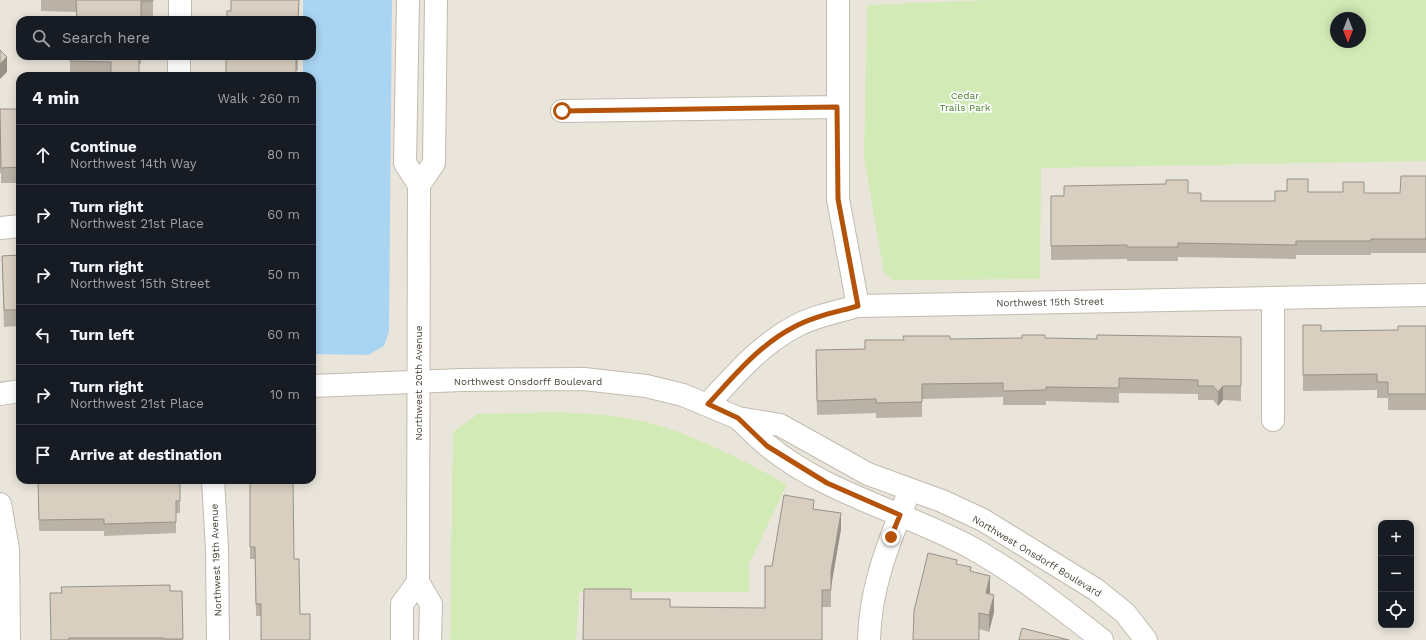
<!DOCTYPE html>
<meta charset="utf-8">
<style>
body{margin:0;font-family:"Work Sans",sans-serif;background:#242831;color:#f1f3f6}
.controls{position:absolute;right:12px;bottom:12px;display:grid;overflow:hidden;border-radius:8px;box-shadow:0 2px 10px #0003}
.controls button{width:36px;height:36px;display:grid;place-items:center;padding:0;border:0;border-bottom:1px solid #363941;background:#171b24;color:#f1f3f6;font:20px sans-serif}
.compass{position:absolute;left:1330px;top:12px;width:36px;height:36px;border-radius:50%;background:#171b24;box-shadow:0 2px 10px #0003;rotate:180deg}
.stop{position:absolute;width:12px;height:12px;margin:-9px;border:3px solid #b45309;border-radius:50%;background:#fff}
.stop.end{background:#b45309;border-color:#fff;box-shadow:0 1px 4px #0008}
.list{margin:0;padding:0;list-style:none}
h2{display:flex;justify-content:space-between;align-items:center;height:52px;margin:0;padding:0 16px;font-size:17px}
h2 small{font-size:13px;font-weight:400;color:#9ea1a6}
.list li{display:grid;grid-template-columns:26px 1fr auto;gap:12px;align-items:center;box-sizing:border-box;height:60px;padding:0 16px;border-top:1px solid #363941}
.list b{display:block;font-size:15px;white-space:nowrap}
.list p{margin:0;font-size:13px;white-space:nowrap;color:#9ea1a6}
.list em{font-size:13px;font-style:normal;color:#9ea1a6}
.icon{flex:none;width:22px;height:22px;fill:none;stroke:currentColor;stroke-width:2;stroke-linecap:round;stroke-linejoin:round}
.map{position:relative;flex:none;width:1426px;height:640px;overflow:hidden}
.search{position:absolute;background:#171b24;box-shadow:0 2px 10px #0003;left:16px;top:16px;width:300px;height:44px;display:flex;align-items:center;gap:10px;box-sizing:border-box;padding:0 14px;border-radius:12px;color:#9ea1a6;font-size:15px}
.panel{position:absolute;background:#171b24;box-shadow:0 2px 10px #0003;left:16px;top:72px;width:300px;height:412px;border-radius:12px}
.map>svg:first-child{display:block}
.residential{fill:#eae5da;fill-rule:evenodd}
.green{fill:#d2eab5;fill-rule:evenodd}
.water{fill:#a9d4f2}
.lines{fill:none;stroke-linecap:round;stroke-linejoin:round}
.minor-casing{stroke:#c2bbae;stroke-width:24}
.tertiary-casing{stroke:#c2bbae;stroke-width:24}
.minor{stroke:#fff;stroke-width:22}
.tertiary{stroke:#fff;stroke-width:22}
.wall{fill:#bab2a6}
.shaded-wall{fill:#979187}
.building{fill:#d8cfc1;stroke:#979187}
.route{stroke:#b45309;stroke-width:5}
.labels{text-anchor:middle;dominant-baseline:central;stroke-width:3.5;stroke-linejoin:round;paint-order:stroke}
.park-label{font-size:10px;fill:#4a7f2a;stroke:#fff}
.street-label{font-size:10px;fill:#4b4439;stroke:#fff}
</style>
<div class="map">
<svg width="1426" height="640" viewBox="0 0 1426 640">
<rect width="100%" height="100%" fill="#f6f3ec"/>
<!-- residential -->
<path class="residential" d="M 0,0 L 1426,0 L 1426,640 L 0,640 ZM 1336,18 L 1360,18 L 1360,42 L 1336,42 ZM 20,20 L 312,20 L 312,56 L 20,56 ZM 20,76 L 312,76 L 312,480 L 20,480 ZM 1381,523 L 1411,523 L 1411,625 L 1381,625 Z"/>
<!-- green -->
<path class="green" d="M 990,0 L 1426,0 L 1426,161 L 1041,168 L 1040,279 L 892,280 L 884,272 L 864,159 L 867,5 ZM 1336,18 L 1360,18 L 1360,42 L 1336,42 Z
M 559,412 C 589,414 622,415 650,423 C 700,437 741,460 787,484 L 749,564 L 749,592 L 579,592 L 576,640 L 450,640 L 453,432 L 478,414 Z"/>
<!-- water -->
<path class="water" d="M 303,0 L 392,0 L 389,331 L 384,346 L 368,355 L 312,354 L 312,76 L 303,76 L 303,56 L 312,56 L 312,20 L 303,20 Z"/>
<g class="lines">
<defs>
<path id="minor" d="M 838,0 L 838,199 L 858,306
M 180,20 L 180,0
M 179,76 L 179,56
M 562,111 L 837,107
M 0,228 L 20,226
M 708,404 C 735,375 759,346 794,327 C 814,316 837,312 858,306 L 1426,295
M 1273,420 L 1273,298
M 213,480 L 217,548 L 218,640
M 0,504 L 8,549 L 9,640
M 869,640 C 870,586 890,539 910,490"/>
<path id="tertiary" d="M 408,0 L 405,163 L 419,185 L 418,582 L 431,604 L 430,640
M 419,185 L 434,163 L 436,0
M 312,386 L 462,380 L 584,379 L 646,386 L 683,395 L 738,418 L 780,425 L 868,474 L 942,501 L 983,520 L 1095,589 L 1125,613 L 1146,640
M 0,394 L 20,391
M 738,418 C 748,427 757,437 767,445 C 824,493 905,512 970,547 C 1017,573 1060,607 1102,640
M 402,640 L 402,604 L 418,582"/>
</defs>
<!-- minor casing -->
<use href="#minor" class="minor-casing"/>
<!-- tertiary casing -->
<use href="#tertiary" class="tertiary-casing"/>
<!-- minor -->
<use href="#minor" class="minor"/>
<!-- tertiary -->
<use href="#tertiary" class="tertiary"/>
</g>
<!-- wall -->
<path class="wall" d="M 41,0 L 153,0 L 153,16 L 141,16 L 141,20 L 76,20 L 76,12 L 41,11 Z
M 70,56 L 141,56 L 141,64 L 139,64 L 139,76 L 70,76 Z
M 226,56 L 298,56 L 298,70 L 296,70 Z
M 0,109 L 20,109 L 20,183 L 1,183 L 1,173 L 0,173 Z
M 1426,176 L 1426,253 L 1371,253 L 1371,255 L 1296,255 L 1296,259 L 1178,257 L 1178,261 L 1127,261 L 1127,259 L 1051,260 L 1051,196 L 1188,193 L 1201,201 L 1275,201 L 1308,192 L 1364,193 L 1400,193 Z
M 20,255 L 20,326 L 4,327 L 2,256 Z
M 1303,325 L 1321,331 L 1398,330 L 1426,326 L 1426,410 L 1388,410 L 1388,398 L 1377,398 L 1377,390 L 1303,391 Z
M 1241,337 L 1241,401 L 1223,400 L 1218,406 L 1213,400 L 1198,400 L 1198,394 L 1119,393 L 1119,403 L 1046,401 L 1046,405 L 1003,405 L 1003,397 L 922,399 L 922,417 L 876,418 L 876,413 L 817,415 L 816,350 L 865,349 L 950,339 L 1045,338 L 1097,339 Z
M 38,480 L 180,480 L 180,513 L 176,513 L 176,533 L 104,536 L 104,531 L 39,531 Z
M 246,480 L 293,480 L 261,616 L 256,616 L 255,559 L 250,559 L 250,483 L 246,483 Z
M 814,509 L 841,529 L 831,587 L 831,607 L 822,607 L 822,640 L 631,599 L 670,607 L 765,608 L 772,566 Z
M 957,564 L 971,572 L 990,594 L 994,612 L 989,632 L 979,629 Z
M 170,591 L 182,591 L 183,640 L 50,640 Z"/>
<!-- shaded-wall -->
<path class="shaded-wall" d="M 7,57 L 7,72 L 0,79 L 0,64 Z
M 1223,386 L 1223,400 L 1218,406 L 1218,392 Z
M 841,513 L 841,529 L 831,587 L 831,571 Z
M 990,576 L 990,593 L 986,610 L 986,593 Z
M 994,595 L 994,612 L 989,632 L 989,615 Z"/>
<!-- building -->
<path class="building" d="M 76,0 L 153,0 L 153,1 L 141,1 L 141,20 L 77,20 Z
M 231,0 L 299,0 L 298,20 L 227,20 L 227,11 L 231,11 Z
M 0,50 L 7,57 L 0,64 Z
M 70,56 L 139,56 L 139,76 L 111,76 L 111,62 L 70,61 Z
M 226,56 L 296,56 L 296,76 L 226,76 Z
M 0,109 L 20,109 L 20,167 L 1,168 Z
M 1401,176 L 1426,176 L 1426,239 L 1371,239 L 1371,241 L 1296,241 L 1296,245 L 1178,243 L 1178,247 L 1127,247 L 1127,245 L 1051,246 L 1051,196 L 1064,196 L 1064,186 L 1166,184 L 1166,180 L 1188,180 L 1188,193 L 1201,193 L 1201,201 L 1275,201 L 1275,191 L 1287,191 L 1287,179 L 1308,179 L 1308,192 L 1343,192 L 1343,182 L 1364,182 L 1364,193 L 1400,193 Z
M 20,255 L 20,310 L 4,310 L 2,256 Z
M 1303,325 L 1321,325 L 1321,331 L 1398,330 L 1398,326 L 1426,326 L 1426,394 L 1388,394 L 1388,382 L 1377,382 L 1377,374 L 1303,375 Z
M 1022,335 L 1045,335 L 1045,338 L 1097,339 L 1097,335 L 1241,337 L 1241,386 L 1223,386 L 1218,392 L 1213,386 L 1198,386 L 1198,380 L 1119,378 L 1119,388 L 1046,387 L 1046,390 L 1003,391 L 1003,383 L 922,384 L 922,402 L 876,403 L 876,399 L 817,401 L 816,350 L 865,349 L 865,340 L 904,340 L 903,336 L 950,336 L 950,339 L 1022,338 Z
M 38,480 L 180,480 L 180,501 L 176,501 L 176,522 L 104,524 L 104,519 L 39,520 Z
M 250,480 L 293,480 L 294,559 L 299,559 L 300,614 L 310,614 L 310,640 L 261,640 L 261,604 L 256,604 L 255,547 L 250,547 Z
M 784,495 L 814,500 L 813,509 L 841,513 L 831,571 L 831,590 L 822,590 L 822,640 L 583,640 L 584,589 L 631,589 L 631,599 L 670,599 L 670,607 L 765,608 L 765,566 L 772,566 Z
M 928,553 L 957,560 L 956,564 L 971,567 L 970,571 L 990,576 L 986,593 L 994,595 L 989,615 L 979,613 L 979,640 L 913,640 L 914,611 Z
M 170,585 L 170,591 L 182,591 L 183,639 L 164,639 L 164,638 L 69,638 L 69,640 L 51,640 L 50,593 L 62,593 L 61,587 Z
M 1022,628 L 1069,640 L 1019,640 Z"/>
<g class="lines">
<!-- route -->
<path class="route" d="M 562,111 L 837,107 L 838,199 L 858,306 C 837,312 814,316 794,327 C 759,345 735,375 708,404 L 738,418 L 767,446 L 827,483 L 900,515 L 891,537"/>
</g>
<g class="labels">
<!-- park labels -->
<g class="park-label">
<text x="965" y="95">Cedar<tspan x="965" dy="12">Trails Park</tspan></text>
</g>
<!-- street labels -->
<g class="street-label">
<text transform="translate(1050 302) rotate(-1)">Northwest 15th Street</text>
<text x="528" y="381">Northwest Onsdorff Boulevard</text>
<text transform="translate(418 383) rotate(-90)">Northwest 20th Avenue</text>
<text transform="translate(1037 556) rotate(31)">Northwest Onsdorff Boulevard</text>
<text transform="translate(216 560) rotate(-92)">Northwest 19th Avenue</text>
</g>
</g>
</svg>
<div class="controls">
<button>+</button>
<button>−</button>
<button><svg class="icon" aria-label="locate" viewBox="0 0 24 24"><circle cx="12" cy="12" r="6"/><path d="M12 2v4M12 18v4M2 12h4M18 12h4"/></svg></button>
</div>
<svg class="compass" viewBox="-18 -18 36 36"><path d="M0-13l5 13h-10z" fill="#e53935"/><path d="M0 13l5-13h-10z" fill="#9ea1a6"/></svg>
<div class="stop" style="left:562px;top:111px"></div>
<div class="stop end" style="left:891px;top:537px"></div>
<div class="search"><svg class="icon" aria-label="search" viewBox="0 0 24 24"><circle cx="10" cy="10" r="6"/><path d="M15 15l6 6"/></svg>Search here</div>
<section class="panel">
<h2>4 min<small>Walk · 260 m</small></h2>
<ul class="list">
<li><svg class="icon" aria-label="ahead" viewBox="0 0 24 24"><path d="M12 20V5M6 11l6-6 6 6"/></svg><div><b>Continue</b><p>Northwest 14th Way</p></div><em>80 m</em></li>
<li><svg class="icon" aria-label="right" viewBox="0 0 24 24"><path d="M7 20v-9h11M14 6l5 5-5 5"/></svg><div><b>Turn right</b><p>Northwest 21st Place</p></div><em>60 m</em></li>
<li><svg class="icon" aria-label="right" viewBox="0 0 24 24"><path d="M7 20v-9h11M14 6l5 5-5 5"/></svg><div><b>Turn right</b><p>Northwest 15th Street</p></div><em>50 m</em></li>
<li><svg class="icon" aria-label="left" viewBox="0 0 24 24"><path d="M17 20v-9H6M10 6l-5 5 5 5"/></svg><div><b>Turn left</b></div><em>60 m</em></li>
<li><svg class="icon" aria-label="right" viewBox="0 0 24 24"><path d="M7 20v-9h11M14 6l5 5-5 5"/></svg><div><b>Turn right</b><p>Northwest 21st Place</p></div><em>10 m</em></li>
<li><svg class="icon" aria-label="arrive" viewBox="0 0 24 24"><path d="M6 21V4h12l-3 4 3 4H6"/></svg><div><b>Arrive at destination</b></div></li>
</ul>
</section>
</div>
